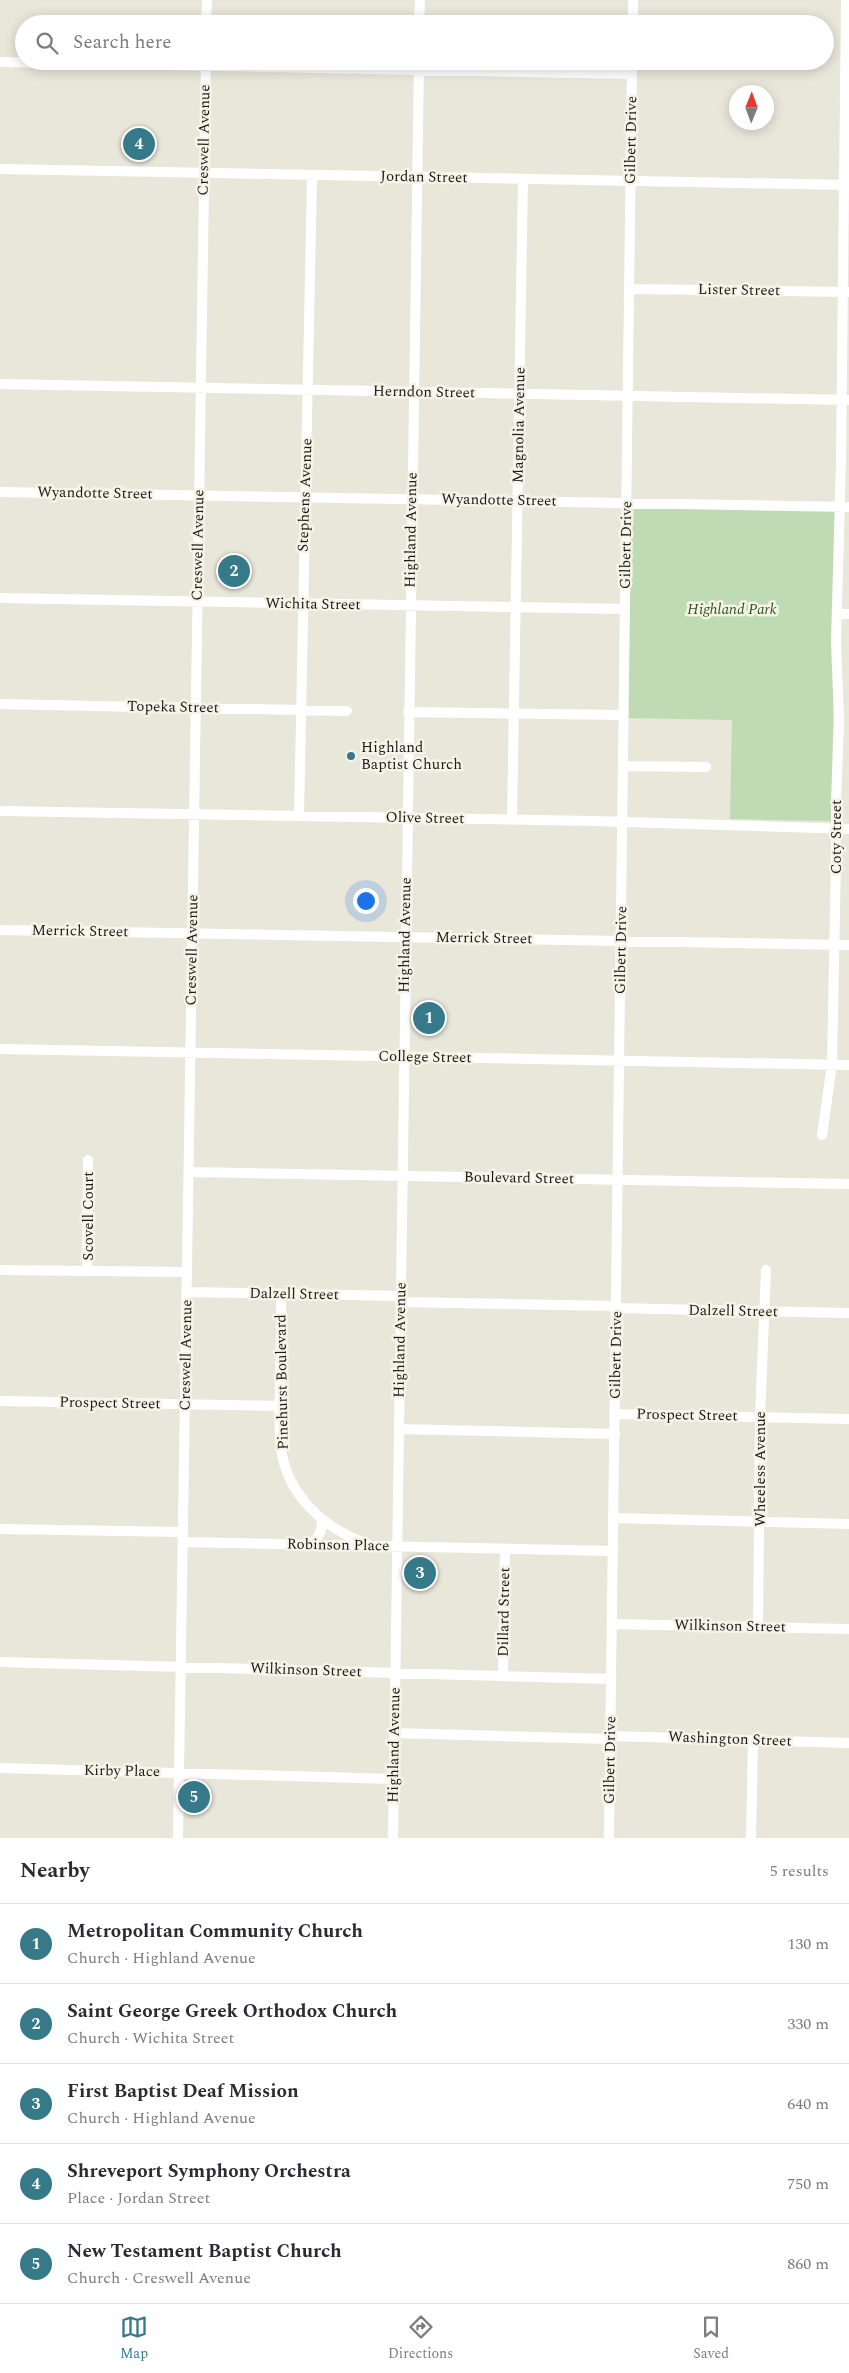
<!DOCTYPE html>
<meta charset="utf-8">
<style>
body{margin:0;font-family:Spectral,serif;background:#f7f7f7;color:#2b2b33}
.compass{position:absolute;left:729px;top:85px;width:45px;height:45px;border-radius:50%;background:#fff;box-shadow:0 2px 12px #0003;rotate:1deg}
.you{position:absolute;left:365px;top:900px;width:18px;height:18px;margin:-12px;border:4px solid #fff;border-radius:50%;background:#1a73e8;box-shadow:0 0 0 8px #1a73e833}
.badge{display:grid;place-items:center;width:32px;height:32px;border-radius:50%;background:#367a89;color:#fff;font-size:16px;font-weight:700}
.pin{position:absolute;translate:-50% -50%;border:2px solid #fff;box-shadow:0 1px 5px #0006}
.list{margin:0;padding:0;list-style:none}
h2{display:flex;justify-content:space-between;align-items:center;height:65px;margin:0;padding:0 20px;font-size:21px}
h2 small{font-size:16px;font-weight:400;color:#7c7c81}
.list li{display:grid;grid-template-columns:32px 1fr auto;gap:15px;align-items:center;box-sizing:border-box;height:80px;padding:0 20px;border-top:1px solid #e1e1e2}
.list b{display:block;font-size:19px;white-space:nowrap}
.list p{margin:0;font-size:16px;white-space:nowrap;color:#7c7c81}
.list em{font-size:16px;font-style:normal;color:#7c7c81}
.icon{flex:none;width:28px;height:28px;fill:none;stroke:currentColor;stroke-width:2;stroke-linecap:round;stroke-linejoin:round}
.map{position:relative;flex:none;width:849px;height:1838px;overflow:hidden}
.search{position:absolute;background:#fff;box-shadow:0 2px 12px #0003;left:15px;right:15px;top:15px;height:55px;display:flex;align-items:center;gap:12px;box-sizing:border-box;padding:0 18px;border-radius:28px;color:#7c7c81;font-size:19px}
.sheet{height:465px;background:#fff}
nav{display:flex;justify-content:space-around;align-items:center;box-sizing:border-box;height:70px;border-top:1px solid #e1e1e2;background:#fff;font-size:14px;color:#7c7c81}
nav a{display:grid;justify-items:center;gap:2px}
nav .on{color:#367a89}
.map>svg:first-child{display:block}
.green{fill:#bedbb3}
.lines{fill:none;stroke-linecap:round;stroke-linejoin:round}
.minor{stroke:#fff;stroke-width:10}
.poi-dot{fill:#367a89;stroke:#f6f4e8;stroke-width:2}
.labels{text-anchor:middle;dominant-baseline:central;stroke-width:5;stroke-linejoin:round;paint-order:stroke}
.street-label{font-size:15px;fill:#1c1b17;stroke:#f6f4e8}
.park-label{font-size:15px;font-style:italic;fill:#2d531d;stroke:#f6f4e8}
.poi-label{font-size:15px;fill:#1c1b17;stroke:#f6f4e8;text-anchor:start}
</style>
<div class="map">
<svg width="849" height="1838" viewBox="0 0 849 1838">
<rect width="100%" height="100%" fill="#e9e6da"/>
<!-- green -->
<path class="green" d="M 631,505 L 838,508 L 831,821 L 730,819 L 732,720 L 628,718 Z"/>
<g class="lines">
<!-- minor -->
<path class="minor" d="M 206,24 L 207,0
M 419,24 L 420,0
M 633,24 L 633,0
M 0,62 L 632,74
M 0,169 L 849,185
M 629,289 L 848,292
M 0,384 L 849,400
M 0,492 L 849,507
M 0,598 L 625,609
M 837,614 L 849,614
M 0,704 L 347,711
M 408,712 L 624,715
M 623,766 L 706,767
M 0,811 L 595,821 L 849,829
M 299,816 L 312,175
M 512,820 L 523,179
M 0,930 L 849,945
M 0,1049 L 849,1065
M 822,1135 L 832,1064 L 836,860 L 836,803 L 839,721 L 836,641 L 841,461 L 846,0
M 189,1172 L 849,1184
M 0,1270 L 187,1272
M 87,1271 L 88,1160
M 186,1292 L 401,1296
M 281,1294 C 281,1322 281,1350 280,1377 C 280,1401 278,1426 281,1450 C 288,1495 324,1529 366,1543
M 400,1302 L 616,1306
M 616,1308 L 849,1313
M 0,1401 L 280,1406
M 615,1414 L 849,1419
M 399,1429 L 615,1434
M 613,1518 L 849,1524
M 0,1529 L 183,1532
M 183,1542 L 613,1551
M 311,1545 C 319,1537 322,1531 322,1520
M 612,1624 L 849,1629
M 758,1627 L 760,1417 L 766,1270
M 0,1662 L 611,1679
M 503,1676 L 505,1549
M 394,1733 L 610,1739
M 610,1736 L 849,1743
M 0,1768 L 394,1779
M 178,1838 L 206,61
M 393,1838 L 419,61
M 609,1838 L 632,61
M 751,1838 L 753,1740"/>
</g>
<!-- markers -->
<circle class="poi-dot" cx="351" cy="756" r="5"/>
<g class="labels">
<!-- street labels -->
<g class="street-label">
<text transform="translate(204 140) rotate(-89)">Creswell Avenue</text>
<text transform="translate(631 140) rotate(-89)">Gilbert Drive</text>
<text transform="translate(424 177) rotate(1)">Jordan Street</text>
<text transform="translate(739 290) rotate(1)">Lister Street</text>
<text transform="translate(424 392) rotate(1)">Herndon Street</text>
<text transform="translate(519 425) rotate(-89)">Magnolia Avenue</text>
<text transform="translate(95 493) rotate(1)">Wyandotte Street</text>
<text transform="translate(305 495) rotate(-88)">Stephens Avenue</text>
<text transform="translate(499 500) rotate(1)">Wyandotte Street</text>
<text transform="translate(411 530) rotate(-89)">Highland Avenue</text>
<text transform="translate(198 545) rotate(-89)">Creswell Avenue</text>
<text transform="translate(626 545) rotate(-89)">Gilbert Drive</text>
<text transform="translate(313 604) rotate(1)">Wichita Street</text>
<text transform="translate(173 707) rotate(1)">Topeka Street</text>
<text transform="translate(425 818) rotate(1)">Olive Street</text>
<text transform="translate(836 837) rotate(-90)">Coty Street</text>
<text transform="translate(80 931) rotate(1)">Merrick Street</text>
<text transform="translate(405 935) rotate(-89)">Highland Avenue</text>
<text transform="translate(484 938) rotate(1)">Merrick Street</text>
<text transform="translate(192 950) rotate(-89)">Creswell Avenue</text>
<text transform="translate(621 950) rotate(-89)">Gilbert Drive</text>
<text transform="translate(425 1057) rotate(1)">College Street</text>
<text transform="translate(519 1178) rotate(1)">Boulevard Street</text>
<text transform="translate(88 1216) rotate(-90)">Scovell Court</text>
<text transform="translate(294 1294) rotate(1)">Dalzell Street</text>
<text transform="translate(733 1311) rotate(1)">Dalzell Street</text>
<text transform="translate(400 1340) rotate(-89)">Highland Avenue</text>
<text transform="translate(186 1355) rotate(-89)">Creswell Avenue</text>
<text transform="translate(616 1355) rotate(-89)">Gilbert Drive</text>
<text transform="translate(282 1382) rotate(-91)">Pinehurst Boulevard</text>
<text transform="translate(110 1403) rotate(1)">Prospect Street</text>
<text transform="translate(687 1415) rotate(1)">Prospect Street</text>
<text transform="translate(760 1469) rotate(-90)">Wheeless Avenue</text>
<text transform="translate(338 1545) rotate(1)">Robinson Place</text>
<text transform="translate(504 1612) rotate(-89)">Dillard Street</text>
<text transform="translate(730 1626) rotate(1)">Wilkinson Street</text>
<text transform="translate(306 1670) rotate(2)">Wilkinson Street</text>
<text transform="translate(730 1739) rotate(2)">Washington Street</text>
<text transform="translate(394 1745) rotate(-89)">Highland Avenue</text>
<text transform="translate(610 1760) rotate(-89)">Gilbert Drive</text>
<text transform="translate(122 1771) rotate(1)">Kirby Place</text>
</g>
<!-- park labels -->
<g class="park-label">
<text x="732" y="609">Highland Park</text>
</g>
<!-- poi labels -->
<g class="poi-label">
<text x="361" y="747">Highland<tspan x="361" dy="17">Baptist Church</tspan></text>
</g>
</g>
</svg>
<svg class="compass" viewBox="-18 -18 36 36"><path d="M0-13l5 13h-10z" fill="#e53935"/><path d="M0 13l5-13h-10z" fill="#7c7c81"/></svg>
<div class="you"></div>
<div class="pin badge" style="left:429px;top:1018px">1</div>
<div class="pin badge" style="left:234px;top:571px">2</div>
<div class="pin badge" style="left:420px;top:1573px">3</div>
<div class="pin badge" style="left:139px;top:144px">4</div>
<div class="pin badge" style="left:194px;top:1797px">5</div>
<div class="search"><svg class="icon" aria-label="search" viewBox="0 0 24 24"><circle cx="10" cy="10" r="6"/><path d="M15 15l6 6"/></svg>Search here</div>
</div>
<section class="sheet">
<h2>Nearby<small>5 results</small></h2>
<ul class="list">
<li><span class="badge">1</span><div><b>Metropolitan Community Church</b><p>Church · Highland Avenue</p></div><em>130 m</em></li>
<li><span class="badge">2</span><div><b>Saint George Greek Orthodox Church</b><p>Church · Wichita Street</p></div><em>330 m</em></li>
<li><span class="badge">3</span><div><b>First Baptist Deaf Mission</b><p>Church · Highland Avenue</p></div><em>640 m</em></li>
<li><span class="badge">4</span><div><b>Shreveport Symphony Orchestra</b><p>Place · Jordan Street</p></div><em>750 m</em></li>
<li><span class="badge">5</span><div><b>New Testament Baptist Church</b><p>Church · Creswell Avenue</p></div><em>860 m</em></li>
</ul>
</section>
<nav>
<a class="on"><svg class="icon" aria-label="map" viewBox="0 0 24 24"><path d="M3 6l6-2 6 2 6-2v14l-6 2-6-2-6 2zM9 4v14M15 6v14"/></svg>Map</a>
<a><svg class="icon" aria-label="directions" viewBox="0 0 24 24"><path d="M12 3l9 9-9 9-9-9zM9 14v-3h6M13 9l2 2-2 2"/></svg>Directions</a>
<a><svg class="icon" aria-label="saved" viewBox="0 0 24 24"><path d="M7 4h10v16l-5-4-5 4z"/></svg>Saved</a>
</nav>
